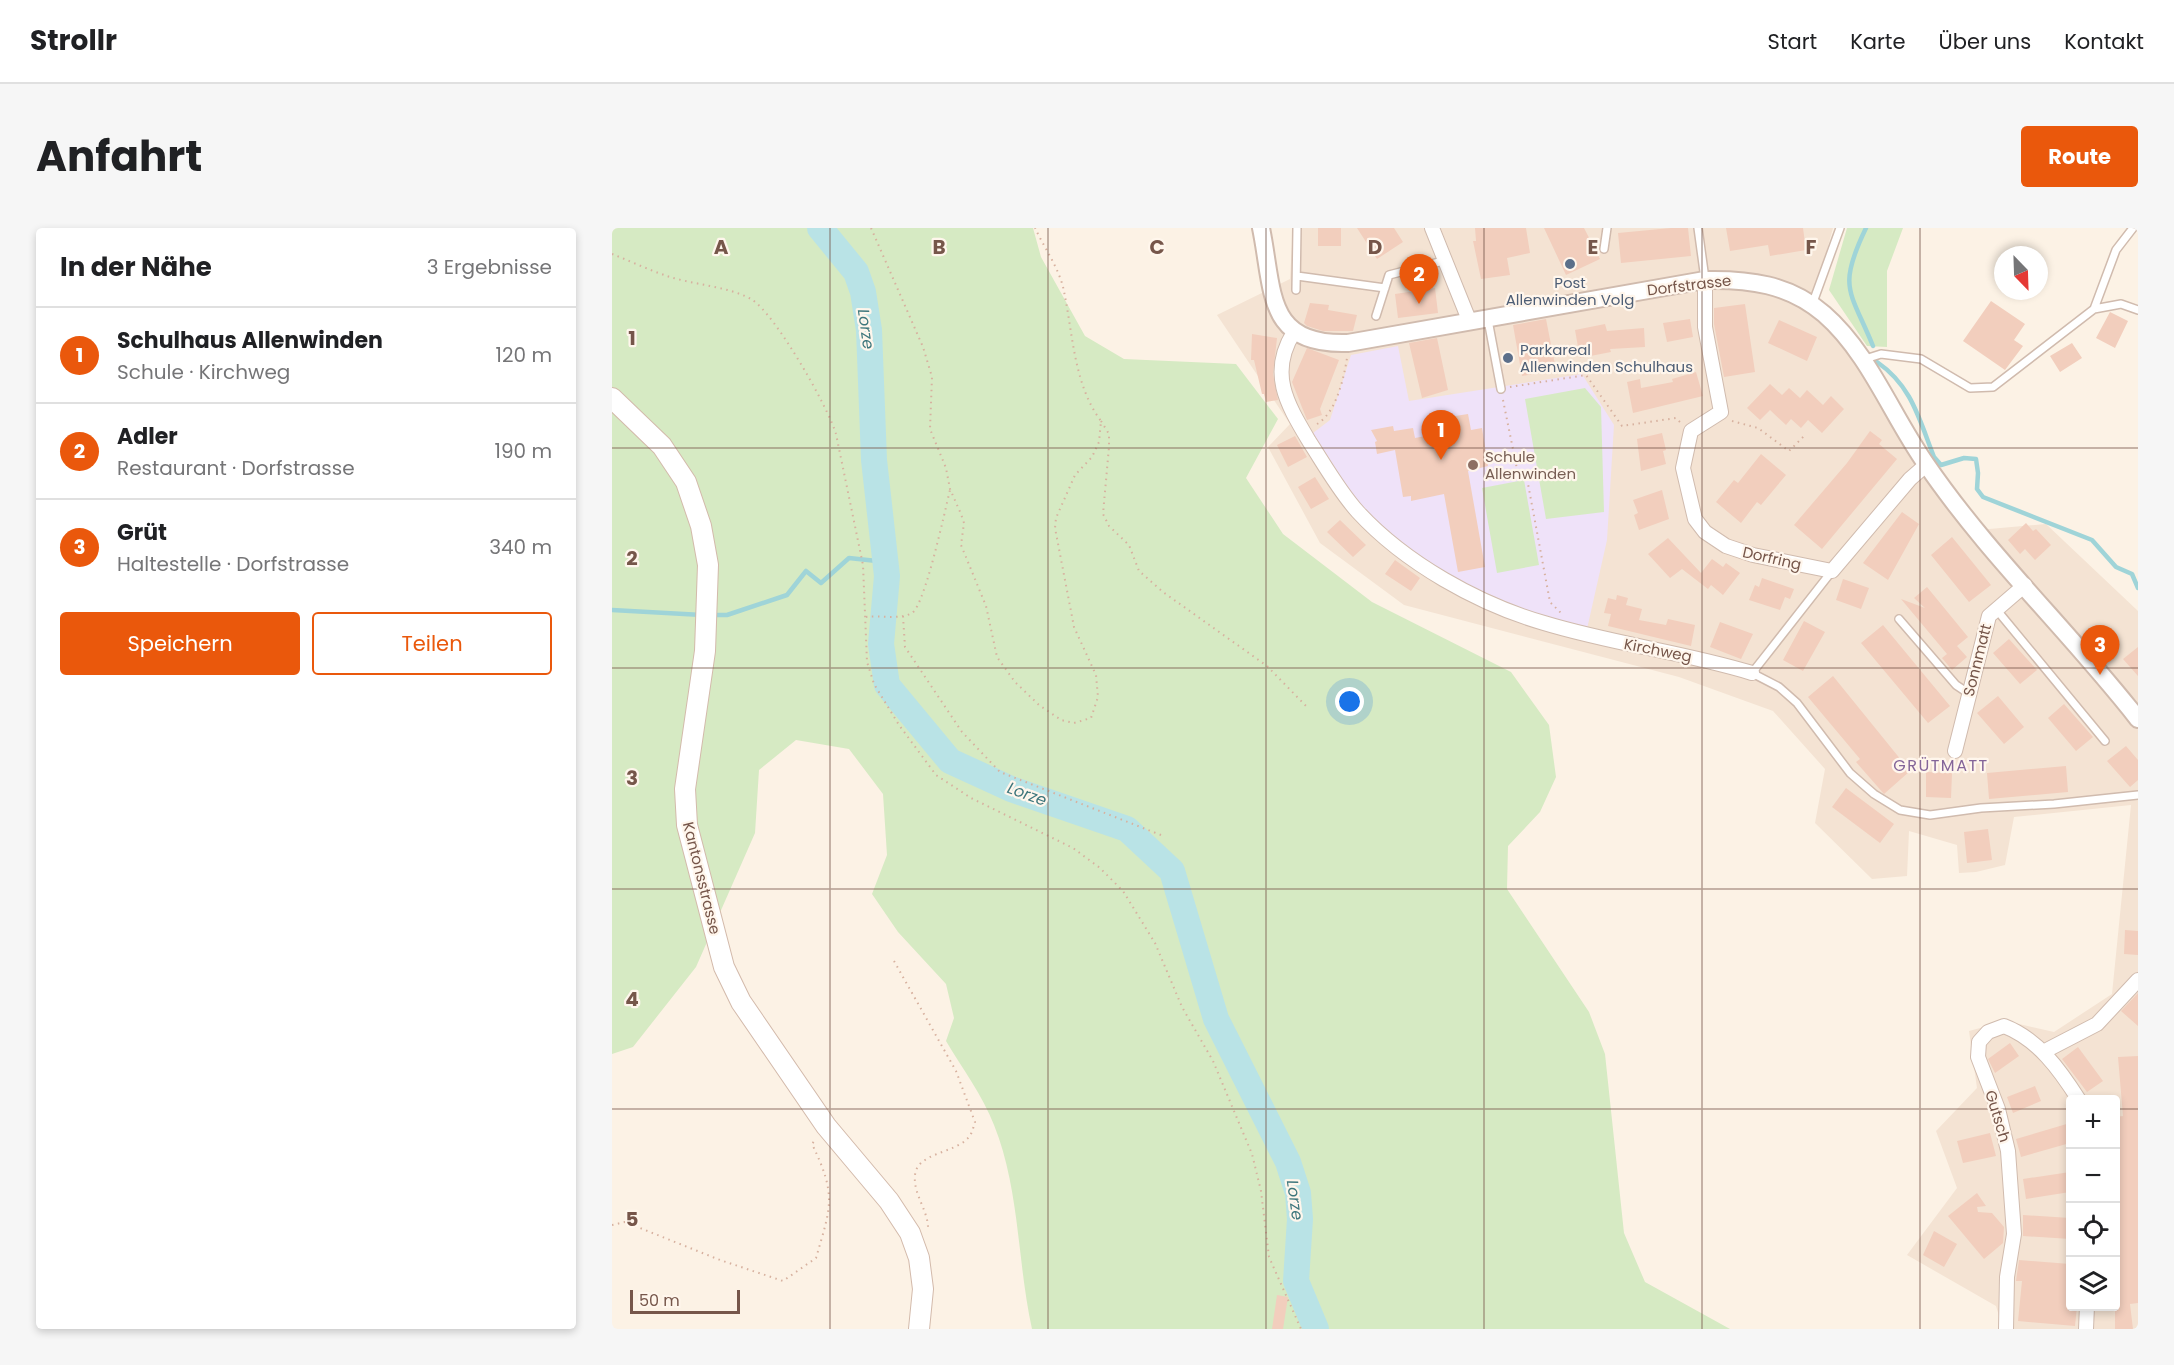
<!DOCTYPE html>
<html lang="de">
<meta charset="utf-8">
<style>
body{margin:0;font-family:Poppins,sans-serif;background:#f6f6f6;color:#202124}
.controls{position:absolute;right:18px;bottom:18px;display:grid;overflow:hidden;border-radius:6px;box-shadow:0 3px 9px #0003}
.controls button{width:54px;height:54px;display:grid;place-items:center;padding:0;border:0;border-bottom:2px solid #e0e0e0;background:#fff;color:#202124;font:30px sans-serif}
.compass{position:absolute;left:1382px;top:18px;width:54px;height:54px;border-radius:50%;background:#fff;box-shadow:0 3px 9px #0003;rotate:157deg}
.scale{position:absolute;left:18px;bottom:15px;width:110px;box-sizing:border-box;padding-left:6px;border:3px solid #76564a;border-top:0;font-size:16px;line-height:21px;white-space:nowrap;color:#76564a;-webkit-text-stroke:4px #fff6ec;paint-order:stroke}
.you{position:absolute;left:738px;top:474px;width:21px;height:21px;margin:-15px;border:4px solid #fff;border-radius:50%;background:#1a73e8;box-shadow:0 0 0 9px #1a73e833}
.badge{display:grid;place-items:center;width:39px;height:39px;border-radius:50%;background:#ea580c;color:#fff;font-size:20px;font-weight:700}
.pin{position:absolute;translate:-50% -50px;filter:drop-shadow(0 2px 3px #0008)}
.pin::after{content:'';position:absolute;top:32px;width:21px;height:18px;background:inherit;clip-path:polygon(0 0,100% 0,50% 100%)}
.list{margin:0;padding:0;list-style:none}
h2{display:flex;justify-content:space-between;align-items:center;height:78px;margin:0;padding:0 24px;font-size:26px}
h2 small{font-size:20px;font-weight:400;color:#757577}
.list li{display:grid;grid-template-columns:39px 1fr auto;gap:18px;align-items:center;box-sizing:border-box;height:96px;padding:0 24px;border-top:2px solid #e0e0e0}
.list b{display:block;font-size:22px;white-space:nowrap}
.list p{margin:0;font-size:20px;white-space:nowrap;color:#757577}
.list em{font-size:20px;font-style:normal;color:#757577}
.actions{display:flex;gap:12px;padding:18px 24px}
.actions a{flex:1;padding:14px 0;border:2px solid #ea580c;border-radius:6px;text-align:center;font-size:21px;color:#ea580c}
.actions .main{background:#ea580c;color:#fff}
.icon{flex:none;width:33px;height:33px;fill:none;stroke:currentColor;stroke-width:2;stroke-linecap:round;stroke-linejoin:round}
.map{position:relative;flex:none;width:1526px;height:1101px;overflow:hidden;border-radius:6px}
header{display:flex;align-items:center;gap:36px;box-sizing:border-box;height:84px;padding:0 30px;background:#fff;border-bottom:2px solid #e0e0e0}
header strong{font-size:28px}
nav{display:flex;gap:33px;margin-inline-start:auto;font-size:21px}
.intro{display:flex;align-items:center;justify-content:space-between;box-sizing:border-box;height:144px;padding:0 36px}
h1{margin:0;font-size:42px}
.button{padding:15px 27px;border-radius:6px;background:#ea580c;color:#fff;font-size:21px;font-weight:700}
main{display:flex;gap:36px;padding:0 36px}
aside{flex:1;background:#fff;border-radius:6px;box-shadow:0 3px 9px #0003}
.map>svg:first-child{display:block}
.residential{fill:#f4e3d3;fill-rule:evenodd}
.education{fill:#efe2f9}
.green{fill:#d6eac3}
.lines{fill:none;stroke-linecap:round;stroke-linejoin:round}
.stream{stroke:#9fd4d8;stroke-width:4.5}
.river{stroke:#b9e3e6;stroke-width:26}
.building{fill:#f2cebd}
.service-casing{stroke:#d0bbae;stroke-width:10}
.minor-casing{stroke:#d0bbae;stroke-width:16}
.tertiary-casing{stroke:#d0bbae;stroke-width:20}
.secondary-casing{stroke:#d3baab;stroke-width:22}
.path{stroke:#d7b19f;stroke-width:2;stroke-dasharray:1.5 4.5;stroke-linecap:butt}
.service{stroke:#fff;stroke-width:7}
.minor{stroke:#fff;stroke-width:14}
.tertiary{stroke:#fff;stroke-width:16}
.secondary{stroke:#fff;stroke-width:20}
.grid{fill:none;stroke:#76564a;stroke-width:1.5;stroke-opacity:0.55}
.service-dot{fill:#5c6f8a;stroke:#fff6ec;stroke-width:2}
.education-dot{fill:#8d6e63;stroke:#fff6ec;stroke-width:2}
.labels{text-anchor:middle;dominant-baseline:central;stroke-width:4.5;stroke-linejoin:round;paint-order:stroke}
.service-label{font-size:15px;fill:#4e5e75;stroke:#fff6ec}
.street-label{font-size:15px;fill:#76564a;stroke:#fff6ec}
.education-label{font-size:15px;fill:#785e54;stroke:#fff6ec;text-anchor:start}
.water-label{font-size:16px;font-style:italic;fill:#3d767c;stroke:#fff6ec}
.neighbourhood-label{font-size:16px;letter-spacing:1.5px;fill:#846599;stroke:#fff6ec}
.grid-label{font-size:20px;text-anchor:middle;font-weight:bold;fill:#76564a;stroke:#fff6ec;stroke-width:4.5;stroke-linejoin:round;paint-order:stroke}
</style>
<header>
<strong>Strollr</strong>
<nav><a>Start</a><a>Karte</a><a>Über uns</a><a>Kontakt</a></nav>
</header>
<div class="intro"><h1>Anfahrt</h1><a class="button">Route</a></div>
<main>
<aside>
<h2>In der Nähe<small>3 Ergebnisse</small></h2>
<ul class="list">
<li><span class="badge">1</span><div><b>Schulhaus Allenwinden</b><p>Schule · Kirchweg</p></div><em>120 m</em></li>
<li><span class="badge">2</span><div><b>Adler</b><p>Restaurant · Dorfstrasse</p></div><em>190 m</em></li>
<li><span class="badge">3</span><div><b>Grüt</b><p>Haltestelle · Dorfstrasse</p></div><em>340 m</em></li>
</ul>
<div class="actions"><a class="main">Speichern</a><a>Teilen</a></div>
</aside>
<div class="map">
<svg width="1526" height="1101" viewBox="0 0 1526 1101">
<rect width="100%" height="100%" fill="#fcf2e5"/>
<!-- residential -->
<path class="residential" d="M 681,0 L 1221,0 L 1200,77 L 1249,132 L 1366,302 L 1434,296 L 1526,383 L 1526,1101 L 1391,1101 L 1384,1078 L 1295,1027 L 1345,960 L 1324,903 L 1365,860 L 1357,803 L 1394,793 L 1442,804 L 1500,766 L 1519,577 L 1402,589 L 1393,637 L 1364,644 L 1347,645 L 1345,617 L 1297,603 L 1295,648 L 1260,651 L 1203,595 L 1213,541 L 1161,483 L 1067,449 L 792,377 L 708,315 L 656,219 L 678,196 L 605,87 L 678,51 ZM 1458,872 L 1504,872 L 1504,1078 L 1458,1078 Z"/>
<!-- education -->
<path class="education" d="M 786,118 L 797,173 L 970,146 L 1002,197 L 995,312 L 975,401 L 924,387 L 818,340 L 749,280 L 701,205 L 718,192 L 739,127 Z"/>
<!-- green -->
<path class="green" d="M 0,0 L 421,0 L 429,29 L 473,108 L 512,131 L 624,136 L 666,191 L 634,250 L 671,306 L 760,374 L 899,444 L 937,497 L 944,549 L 928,584 L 896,618 L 895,661 L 977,784 L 993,826 L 1012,1005 L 1033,1054 L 1118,1101 L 420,1101 C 405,1033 408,962 382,897 C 371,868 350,840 334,813 L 342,790 L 334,756 L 286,704 L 260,666 L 275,627 L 271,566 L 237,521 L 184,512 L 147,542 L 143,605 L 84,739 L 21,819 L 0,826 Z
M 1235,0 L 1291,0 L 1275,43 L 1275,119 L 1255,118 L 1217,62 Z
M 973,160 L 989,179 L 992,284 L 934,291 L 913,171 Z
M 912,252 L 927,337 L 885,345 L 870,260 Z"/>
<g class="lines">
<!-- stream -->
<path class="stream" d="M 1254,0 C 1225,60 1238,62 1261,118
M 1265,134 C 1300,158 1307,191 1322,229 L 1329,237 L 1352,230 L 1364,231 L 1366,245 L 1365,261 L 1371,269 L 1480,312 L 1504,339 L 1520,346 L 1526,360
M 0,382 L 90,387
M 99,387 L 115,387 L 175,367 L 194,343 L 209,355 L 237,330 L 274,334"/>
<!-- river -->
<path class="river" d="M 208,0 L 244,44 L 251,64 L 257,102 L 262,232 L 275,348 L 269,416 L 275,457 L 338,533 L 399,561 L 515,601 L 560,643 L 604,791 L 676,934 L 686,965 L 688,991 L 684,1053 L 704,1101"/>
</g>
<!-- building -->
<path class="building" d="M 706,0 L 729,0 L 729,18 L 706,18 Z
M 745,0 L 782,0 L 791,14 L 765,31 Z
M 863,0 L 914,0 L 918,25 L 895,30 L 898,47 L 869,51 L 861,13 L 864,13 Z
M 932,0 L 972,0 L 988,31 L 954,47 Z
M 1059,0 L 1076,0 L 1079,28 L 1009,35 L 1006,5 Z
M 1114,0 L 1191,0 L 1194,22 L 1158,28 L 1156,17 L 1118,23 Z
M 823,60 L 826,85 L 786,90 L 783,66 Z
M 1379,73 L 1413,96 L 1402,112 L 1411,118 L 1393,142 L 1351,113 Z
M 698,75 L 717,77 L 716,82 L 745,87 L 741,103 L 711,103 L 695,98 L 692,95 Z
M 1133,76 L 1143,144 L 1112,149 L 1102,96 L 1102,80 Z
M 1498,84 L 1516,93 L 1503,120 L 1484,110 Z
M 934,91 L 944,142 L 910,148 L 901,97 Z
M 1078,91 L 1081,109 L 1055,114 L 1051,95 Z
M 1167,92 L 1205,109 L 1195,133 L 1156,115 Z
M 993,96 L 995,103 L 1032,100 L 1033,119 L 998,121 L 999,124 L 968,130 L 963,102 Z
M 640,106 L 665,110 L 661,146 L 666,172 L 654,174 L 652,166 L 650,166 L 642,132 L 639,132 Z
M 825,110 L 836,162 L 810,170 L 797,115 Z
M 1460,115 L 1470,130 L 1448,144 L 1438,128 Z
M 695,120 L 727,132 L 708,181 L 710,187 L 695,192 L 680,154 Z
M 1084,144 L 1091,168 L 1021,185 L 1015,154 L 1028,151 L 1029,160 L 1061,154 L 1060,151 Z
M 1158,156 L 1170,167 L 1177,160 L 1188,170 L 1195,162 L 1211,177 L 1219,168 L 1232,181 L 1210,205 L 1196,192 L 1189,200 L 1179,191 L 1174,197 L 1158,182 L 1148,192 L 1135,180 Z
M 856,186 L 859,202 L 870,200 L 876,238 L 856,243 L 873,339 L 846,344 L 832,266 L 799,273 L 799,268 L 791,269 L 783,222 L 765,226 L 763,214 L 765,213 L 759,202 L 781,198 L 782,203 L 801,200 L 803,210 L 829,205 L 828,199 L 838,197 L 837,189 Z
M 1258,203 L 1270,212 L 1267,216 L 1285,231 L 1210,321 L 1182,297 L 1235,235 Z
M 1050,205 L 1054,222 L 1051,223 L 1054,236 L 1029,243 L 1025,211 Z
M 683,208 L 695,229 L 676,239 L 665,217 Z
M 1149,226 L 1174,247 L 1149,277 L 1145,274 L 1129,295 L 1104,274 L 1122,252 L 1126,255 Z
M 703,249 L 717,271 L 699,281 L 686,259 Z
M 1050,262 L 1057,291 L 1027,302 L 1022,287 L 1026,285 L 1021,272 Z
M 1290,284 L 1307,296 L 1276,352 L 1251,335 Z
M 728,292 L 754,317 L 741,329 L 715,304 Z
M 1414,295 L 1421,303 L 1424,301 L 1439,317 L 1423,332 L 1413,321 L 1408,326 L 1396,312 Z
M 1340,309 L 1379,357 L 1357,374 L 1319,327 Z
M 1056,310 L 1089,345 L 1100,331 L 1111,339 L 1114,335 L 1128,345 L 1111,367 L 1099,357 L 1096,361 L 1070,341 L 1058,350 L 1036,326 Z
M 783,332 L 808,350 L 799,363 L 773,346 Z
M 1150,350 L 1182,361 L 1178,371 L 1173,369 L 1168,382 L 1137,372 L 1143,357 L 1147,359 Z
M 1231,351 L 1257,360 L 1249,381 L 1224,372 Z
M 1315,359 L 1356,409 L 1345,418 L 1355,429 L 1340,442 L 1330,430 L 1335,426 L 1289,371 L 1313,380 L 1302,370 Z
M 1005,367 L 1016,370 L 1014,377 L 1030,381 L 1027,392 L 1054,397 L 1056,391 L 1083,397 L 1079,418 L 996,398 L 999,386 L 992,385 L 996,370 L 1004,372 Z
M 1192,393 L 1213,404 L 1191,443 L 1171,432 Z
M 1108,394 L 1141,406 L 1129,431 L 1098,419 Z
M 1271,397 L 1338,478 L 1316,495 L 1249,415 Z
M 1397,411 L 1425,442 L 1408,456 L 1381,425 Z
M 1526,419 L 1526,448 L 1511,431 Z
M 1221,448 L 1298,543 L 1272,566 L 1244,534 L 1248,531 L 1196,469 Z
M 1386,468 L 1412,499 L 1392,516 L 1365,485 Z
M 1452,476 L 1481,509 L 1464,523 L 1436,490 Z
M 1514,518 L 1526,532 L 1526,552 L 1518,559 L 1495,533 Z
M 1454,538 L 1456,564 L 1377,571 L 1375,545 Z
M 1314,544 L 1340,545 L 1339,570 L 1314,569 Z
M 1234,560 L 1282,596 L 1268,615 L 1220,579 Z
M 1376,601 L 1380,632 L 1355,635 L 1352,604 Z
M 1513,702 L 1526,703 L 1526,727 L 1512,726 Z
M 1526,765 L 1526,798 L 1509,783 Z
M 1398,815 L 1407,828 L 1383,845 L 1376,831 Z
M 1466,819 L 1491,853 L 1475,864 L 1450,831 Z
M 1526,828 L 1526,1075 L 1518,1076 L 1521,1101 L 1503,1101 L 1503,957 L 1508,957 L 1503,889 L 1511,888 L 1506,829 Z
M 1423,858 L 1429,873 L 1401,885 L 1395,869 Z
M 1458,895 L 1458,915 L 1409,929 L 1404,911 Z
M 1378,905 L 1384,928 L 1351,935 L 1345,913 Z
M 1458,944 L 1458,964 L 1414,971 L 1411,951 Z
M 1365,965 L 1374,978 L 1365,979 L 1366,984 L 1380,985 L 1392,999 L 1391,1015 L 1372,1031 L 1336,988 Z
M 1411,987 L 1458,990 L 1458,1011 L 1411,1008 Z
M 1322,1003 L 1345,1016 L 1332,1039 L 1311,1027 Z
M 1407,1032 L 1458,1036 L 1458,1078 L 1465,1078 L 1463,1098 L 1406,1093 L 1410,1053 L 1404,1053 Z
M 665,1067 L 676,1069 L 671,1101 L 660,1101 Z"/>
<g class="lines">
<defs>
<path id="service" d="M 1086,0 L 1093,51
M 992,21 L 995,0
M 685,48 L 773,60
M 684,62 L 685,0
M 1200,77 L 1228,0
M 1482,81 L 1504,22 L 1521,0
M 764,88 L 777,47 L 835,32
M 876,92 L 889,161
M 1250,132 L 1269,126 L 1309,131 L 1358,160 L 1381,159 L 1482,81 L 1509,76 L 1526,82
M 1220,343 L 1140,445 L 1167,459 L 1185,475 L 1238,545 L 1262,566 L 1288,582 L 1318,587 L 1369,580 L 1442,576 L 1526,567
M 1384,381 L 1493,513
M 1287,391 L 1344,457 L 1356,465"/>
<path id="minor" d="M 820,0 L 857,92
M 1093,52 L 1093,99 L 1109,184 L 1079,203 L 1071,240 L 1083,291 L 1093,304 L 1114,318 L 1141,327 L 1220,343 L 1298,251 L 1314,237
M 682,104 C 656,145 675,176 697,213 C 712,236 727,263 746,284 C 793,335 866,376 932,395 C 1001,416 1071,424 1140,445
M 1343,523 L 1377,388 L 1413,357
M 1431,824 L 1485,796 L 1526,752
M 1394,1101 L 1395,1049 L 1402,1006 L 1396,923 L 1386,881 L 1366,829 L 1367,814 L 1376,804 L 1392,798 C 1426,811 1448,842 1467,872
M 1474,1101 L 1475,1078"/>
<path id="tertiary" d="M 649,0 C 662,63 653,118 736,115 L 1093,52 C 1137,51 1177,56 1212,86 C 1257,125 1280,188 1314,236 C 1376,327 1458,404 1526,491"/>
<path id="secondary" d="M 0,170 L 50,218 L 74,254 L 89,298 L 96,337 L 93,423 L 73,561 L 75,597 L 112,739 L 129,774 L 214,898 L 277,973 L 298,1005 L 307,1030 L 311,1061 L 307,1101"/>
</defs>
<!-- service casing -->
<use href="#service" class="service-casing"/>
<!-- minor casing -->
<use href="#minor" class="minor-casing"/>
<!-- tertiary casing -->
<use href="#tertiary" class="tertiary-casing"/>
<!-- secondary casing -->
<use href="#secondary" class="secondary-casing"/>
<!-- path -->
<path class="path" d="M 259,0 L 311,119 L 320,149 L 318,201 L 334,240 L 338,261 L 349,286 L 352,295 L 349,317 L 374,378 L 385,429 L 403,454 L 427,477 L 449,492 L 462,495 L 479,490 L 486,469 L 484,447 L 462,399 L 443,300 L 444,290 L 463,247 L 480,229 L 487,214 L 489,193 C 461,156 461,103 451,59 C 446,39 432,19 423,0
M 0,26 C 18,33 37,42 55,48 C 82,57 115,58 139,71 C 163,85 216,179 224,206 L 251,337 L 255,434 L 262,456 L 287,497 L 324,547 L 359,570 L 461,620 L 488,640 L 511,663 L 543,715 L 570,779 L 601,833 L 640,926 L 649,963 L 657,1029 L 689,1101
M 898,159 L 974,147 L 1010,198 L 1064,190 L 1069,195
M 891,172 L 906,246 L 914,245 L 938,374 L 949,385
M 489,193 L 497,206 L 497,219 L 491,286 L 497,298 L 517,317 L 527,343 L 551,364 L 655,438 L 695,479
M 1120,193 L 1146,200 L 1177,223 L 1193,207
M 705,196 C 724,185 732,150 735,130
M 291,388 L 293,419 L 350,504 L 388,544 L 549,607
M 254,389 C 268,387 288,392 300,385 C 313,377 333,282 338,262
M 282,733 L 344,843 L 363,894 C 361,900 360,907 355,911 C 342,925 305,925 303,947 C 301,967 317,983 316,1002
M 0,997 L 13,994 L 108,1032 L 171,1053 L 204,1030 C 219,978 225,968 200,916 L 203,912"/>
<!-- service -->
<use href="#service" class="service"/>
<!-- minor -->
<use href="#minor" class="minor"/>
<!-- tertiary -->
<use href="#tertiary" class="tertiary"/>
<!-- secondary -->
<use href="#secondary" class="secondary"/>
</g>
<!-- grid -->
<path class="grid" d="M 218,0 L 218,1101M 436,0 L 436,1101M 654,0 L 654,1101M 872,0 L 872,1101M 1090,0 L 1090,1101M 1308,0 L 1308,1101M 0,220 L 1526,220M 0,440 L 1526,440M 0,661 L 1526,661M 0,881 L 1458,881M 1504,881 L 1526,881"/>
<!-- markers -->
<g class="service-dot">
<circle cx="958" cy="36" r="6"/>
<circle cx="896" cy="130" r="6"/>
</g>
<circle class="education-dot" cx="861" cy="237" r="6"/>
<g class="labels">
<!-- service labels -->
<g class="service-label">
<text x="958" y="54">Post<tspan x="958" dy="17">Allenwinden Volg</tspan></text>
<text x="908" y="121" text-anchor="start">Parkareal<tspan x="908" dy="17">Allenwinden Schulhaus</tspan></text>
</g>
<!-- street labels -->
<g class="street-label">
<text transform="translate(1077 57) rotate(-7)">Dorfstrasse</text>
<text transform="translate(1160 330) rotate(13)">Dorfring</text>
<text transform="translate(1046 422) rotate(11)">Kirchweg</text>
<text transform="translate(1365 432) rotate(-76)">Sonnmatt</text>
<text transform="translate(90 650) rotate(76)">Kantonsstrasse</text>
<text transform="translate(1386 888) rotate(73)">Gutsch</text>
</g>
<!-- education labels -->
<g class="education-label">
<text x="873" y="228">Schule<tspan x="873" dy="17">Allenwinden</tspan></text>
</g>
<!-- water labels -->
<g class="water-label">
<text transform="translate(254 101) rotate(82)">Lorze</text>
<text transform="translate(415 566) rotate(20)">Lorze</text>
<text transform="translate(683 972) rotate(82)">Lorze</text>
</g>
<!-- neighbourhood labels -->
<g class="neighbourhood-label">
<text x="1329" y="537">GRÜTMATT</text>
</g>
</g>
<g class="grid-label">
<text x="109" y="26">A</text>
<text x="327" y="26">B</text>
<text x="545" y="26">C</text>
<text x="763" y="26">D</text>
<text x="981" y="26">E</text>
<text x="1199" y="26">F</text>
<text x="20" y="117">1</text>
<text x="20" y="337">2</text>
<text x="20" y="557">3</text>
<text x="20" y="778">4</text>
<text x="20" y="998">5</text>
</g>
</svg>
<div class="controls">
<button>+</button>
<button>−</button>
<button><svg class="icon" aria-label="locate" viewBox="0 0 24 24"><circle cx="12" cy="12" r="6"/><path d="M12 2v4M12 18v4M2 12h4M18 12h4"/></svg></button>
<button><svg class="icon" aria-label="layers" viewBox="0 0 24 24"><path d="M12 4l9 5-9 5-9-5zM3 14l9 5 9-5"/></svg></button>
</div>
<svg class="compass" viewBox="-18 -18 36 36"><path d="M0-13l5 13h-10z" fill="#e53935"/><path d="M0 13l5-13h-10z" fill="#757577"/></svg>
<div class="scale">50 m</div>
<div class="you"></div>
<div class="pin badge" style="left:829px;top:232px">1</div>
<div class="pin badge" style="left:807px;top:76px">2</div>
<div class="pin badge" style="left:1488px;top:447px">3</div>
</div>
</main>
